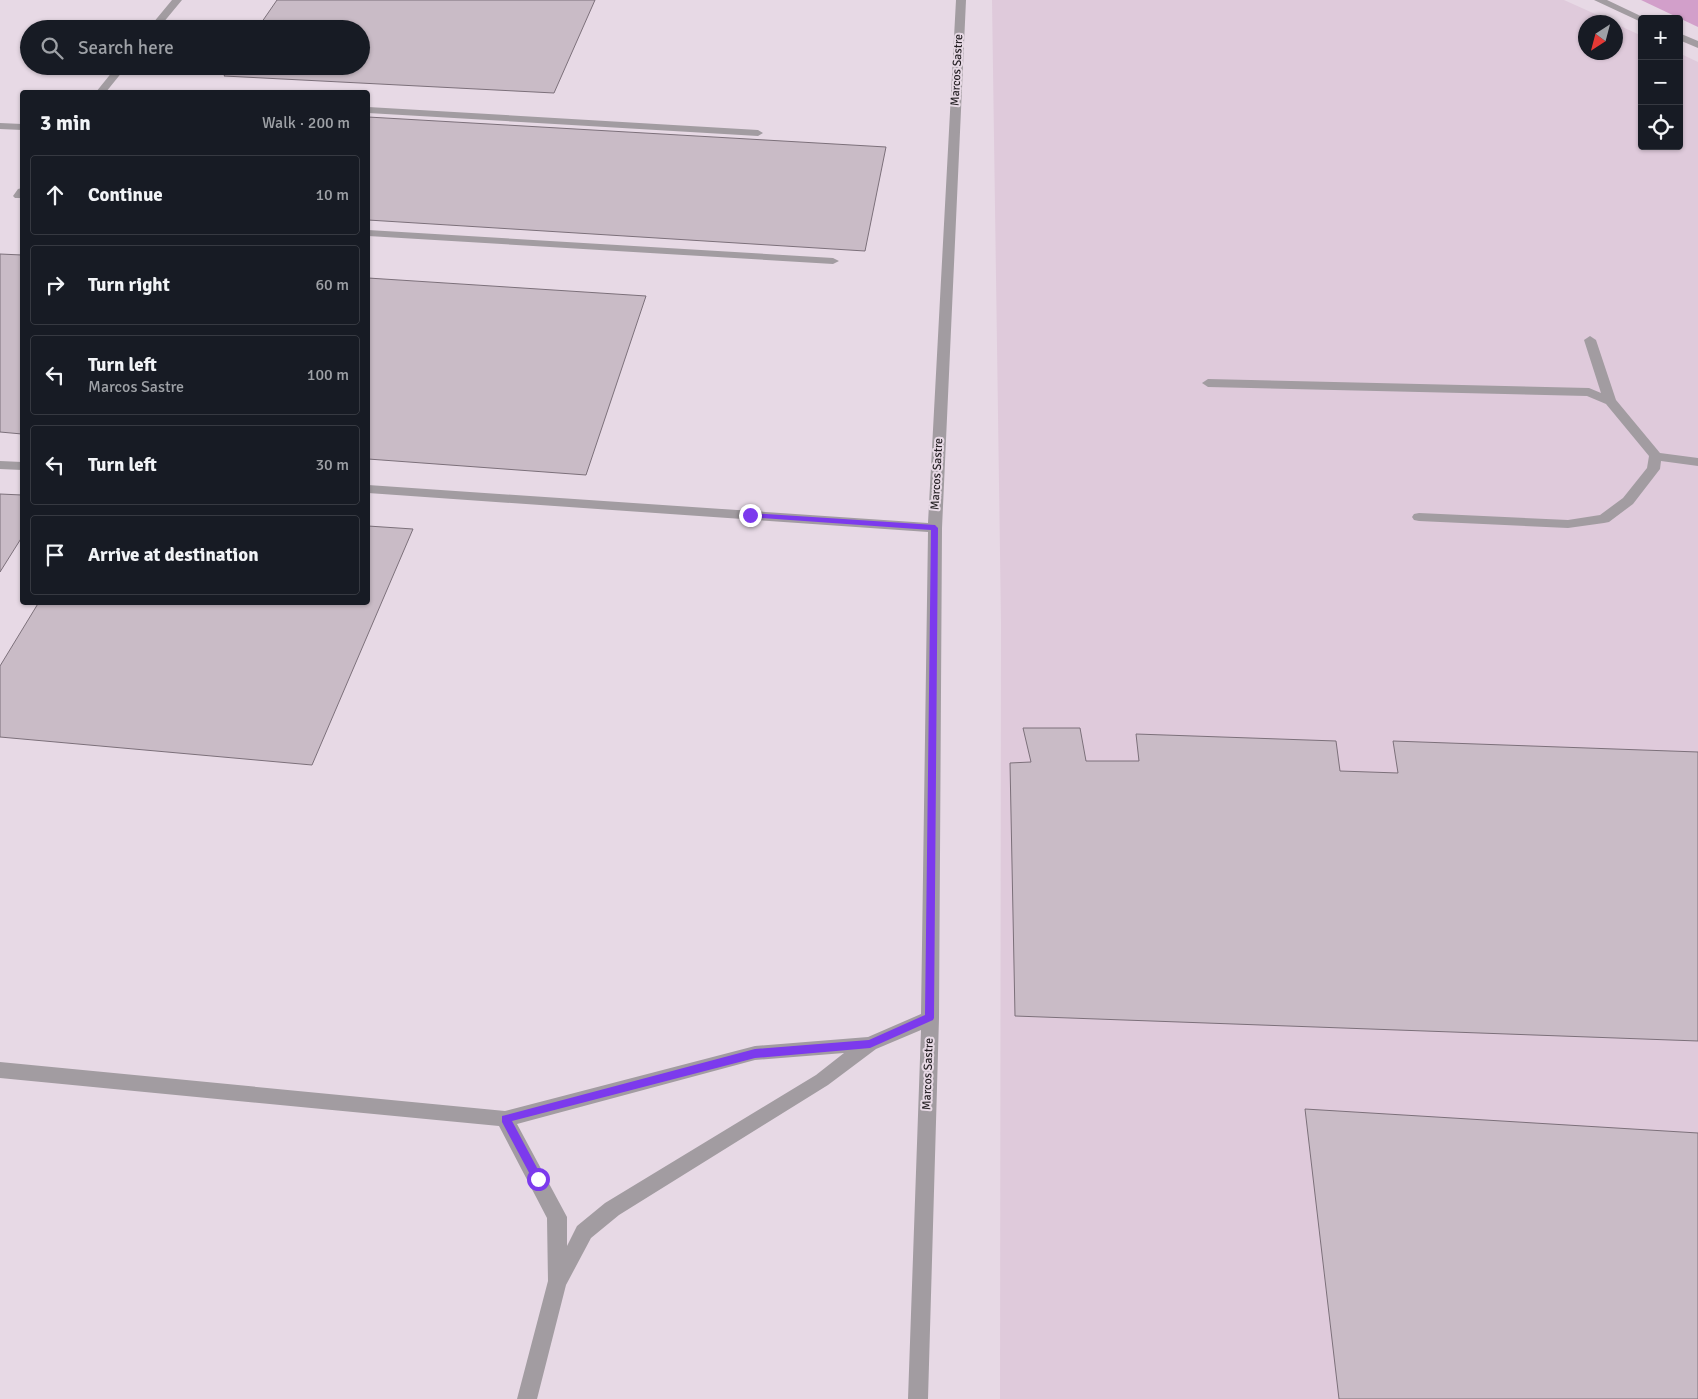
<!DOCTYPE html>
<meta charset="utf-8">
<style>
body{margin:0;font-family:Signika,sans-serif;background:#20242c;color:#f1f3f6}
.controls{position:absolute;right:15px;top:15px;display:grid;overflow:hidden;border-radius:5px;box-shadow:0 1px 4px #0004}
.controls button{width:45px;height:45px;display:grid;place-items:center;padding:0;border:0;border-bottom:1px solid #363941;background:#171b24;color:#f1f3f6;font:25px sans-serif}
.compass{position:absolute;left:1578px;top:15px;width:45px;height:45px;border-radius:50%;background:#171b24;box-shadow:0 1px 4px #0004;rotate:216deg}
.stop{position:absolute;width:15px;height:15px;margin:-11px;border:4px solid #7c3aed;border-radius:50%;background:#fff}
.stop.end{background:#7c3aed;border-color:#fff;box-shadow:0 1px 5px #0008}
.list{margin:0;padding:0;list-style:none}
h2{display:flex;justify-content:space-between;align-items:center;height:65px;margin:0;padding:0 20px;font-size:21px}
h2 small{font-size:16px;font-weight:400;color:#9ea1a6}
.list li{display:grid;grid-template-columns:32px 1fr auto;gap:15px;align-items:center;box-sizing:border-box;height:80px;margin:0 10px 10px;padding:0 10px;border:1px solid #363941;border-radius:5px}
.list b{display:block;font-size:19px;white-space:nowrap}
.list p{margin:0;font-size:16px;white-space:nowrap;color:#9ea1a6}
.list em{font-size:16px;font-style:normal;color:#9ea1a6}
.icon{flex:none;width:28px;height:28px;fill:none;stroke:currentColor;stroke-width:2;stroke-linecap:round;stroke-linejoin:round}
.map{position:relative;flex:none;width:1698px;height:1399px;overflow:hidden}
.search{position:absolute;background:#171b24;box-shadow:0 1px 4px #0004;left:20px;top:20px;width:350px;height:55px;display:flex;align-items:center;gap:12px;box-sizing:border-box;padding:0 18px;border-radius:28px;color:#9ea1a6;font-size:19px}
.panel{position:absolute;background:#171b24;box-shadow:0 1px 4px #0004;left:20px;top:90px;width:350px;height:515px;border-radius:5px}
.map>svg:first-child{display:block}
.built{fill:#dfcadb}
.green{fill:#d29fca}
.building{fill:#c9bbc6;stroke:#7c707a}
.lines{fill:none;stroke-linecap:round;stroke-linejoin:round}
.minor{fill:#a29ca1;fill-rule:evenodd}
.route{fill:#7c3aed}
.labels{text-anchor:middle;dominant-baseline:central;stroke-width:4;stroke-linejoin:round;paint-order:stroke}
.street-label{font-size:12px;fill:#241f23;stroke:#e7d9e5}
</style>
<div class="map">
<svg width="1698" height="1399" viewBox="0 0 1698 1399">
<rect width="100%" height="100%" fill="#e7d9e5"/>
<!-- built -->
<path class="built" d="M 992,0 L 1564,0 L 1613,22 L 1586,22 L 1586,52 L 1616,52 L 1616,24 L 1642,36 L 1642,146 L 1679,146 L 1679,53 L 1698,62 L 1698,1399 L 1000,1399 L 1001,622 Z"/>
<!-- green -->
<path class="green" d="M 1641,0 L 1698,0 L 1698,27 Z"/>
<!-- building -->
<path class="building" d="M 277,0 L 595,0 L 554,93 L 224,76 L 230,66 L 361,66 L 361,29 L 257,29 Z
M 368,117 L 886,147 L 865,251 L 368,220 Z
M 0,254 L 22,255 L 22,434 L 0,432 Z
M 368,278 L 646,296 L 586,475 L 368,459 Z
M 0,494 L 22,495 L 22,537 L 0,572 Z
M 368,526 L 413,529 L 312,765 L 0,737 L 0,666 L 39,602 L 368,602 Z
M 1023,728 L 1080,728 L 1086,761 L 1139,761 L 1136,734 L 1336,741 L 1340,771 L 1398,773 L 1393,741 L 1698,752 L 1698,1041 L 1015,1016 L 1010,763 L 1031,762 Z
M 1305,1109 L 1698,1133 L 1698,1399 L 1339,1399 Z"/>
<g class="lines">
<!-- minor -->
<path class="minor" d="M 172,0 L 182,0 L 158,29 L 148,29 Z
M 956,0 L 966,0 L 942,528 L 939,1018 L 928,1399 L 908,1399 L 921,1030 L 876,1049 L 828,1085 L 619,1215 L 591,1238 L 566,1285 L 537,1399 L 517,1399 L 548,1281 L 547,1218 L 499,1126 L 0,1078 L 0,1062 L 505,1111 L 755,1046 L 868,1037 L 921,1014 L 928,532 L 368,493 L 368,485 L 928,523 ZM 844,1053 L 816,1075 L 605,1203 L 577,1226 L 567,1246 L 567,1217 L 517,1124 L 755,1060 Z
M 1594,0 L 1607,0 L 1647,19 L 1642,19 L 1642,22 L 1639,21 Z
M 1679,33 L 1698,41 L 1698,48 L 1679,40 Z
M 117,66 L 127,66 L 106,92 L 96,92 Z
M 368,107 L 758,130 L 763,133 L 758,136 L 368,113 Z
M 0,123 L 22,124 L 22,130 L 0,129 Z
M 22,188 L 22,198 L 15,198 L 13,196 L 18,189 Z
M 368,230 L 833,258 L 839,261 L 833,264 L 368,236 Z
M 1590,336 L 1596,340 L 1616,400 L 1660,453 L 1698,458 L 1698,466 L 1661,461 L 1660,469 L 1633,504 L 1609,522 L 1604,523 L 1568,528 L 1419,521 L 1414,520 L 1412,517 L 1414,514 L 1419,513 L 1568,520 L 1600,515 L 1623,498 L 1647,468 L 1649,456 L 1606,404 L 1587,396 L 1208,387 L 1202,383 L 1208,379 L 1589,388 L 1601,393 L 1584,340 Z
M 0,461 L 22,462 L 22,470 L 0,469 Z"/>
</g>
<!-- route -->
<path class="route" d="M 750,513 L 935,525 L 938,528 L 934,1018 L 933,1020 L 870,1048 L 755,1058 L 512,1121 L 543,1179 L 538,1184 L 534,1182 L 502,1122 L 502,1116 L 755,1049 L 869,1040 L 925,1015 L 931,530 L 747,517 L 746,515 Z"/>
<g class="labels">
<!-- street labels -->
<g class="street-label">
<text transform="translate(957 70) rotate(-87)">Marcos Sastre</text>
<text transform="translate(937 474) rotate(-87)">Marcos Sastre</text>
<text transform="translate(928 1074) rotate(-88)">Marcos Sastre</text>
</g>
</g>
</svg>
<div class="controls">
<button>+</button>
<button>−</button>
<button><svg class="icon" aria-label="locate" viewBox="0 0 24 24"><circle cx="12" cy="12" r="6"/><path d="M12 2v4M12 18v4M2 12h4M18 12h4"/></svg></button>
</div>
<svg class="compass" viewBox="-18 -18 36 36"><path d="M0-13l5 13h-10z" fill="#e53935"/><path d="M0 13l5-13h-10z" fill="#9ea1a6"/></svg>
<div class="stop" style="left:538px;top:1179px"></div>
<div class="stop end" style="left:750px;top:515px"></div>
<div class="search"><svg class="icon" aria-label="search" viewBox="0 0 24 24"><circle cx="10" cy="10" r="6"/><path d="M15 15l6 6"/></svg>Search here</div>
<section class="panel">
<h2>3 min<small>Walk · 200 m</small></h2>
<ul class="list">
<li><svg class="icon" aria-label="ahead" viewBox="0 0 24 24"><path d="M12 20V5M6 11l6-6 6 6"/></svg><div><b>Continue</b></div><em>10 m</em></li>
<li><svg class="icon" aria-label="right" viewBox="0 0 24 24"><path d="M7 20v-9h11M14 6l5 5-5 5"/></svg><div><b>Turn right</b></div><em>60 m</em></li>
<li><svg class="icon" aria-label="left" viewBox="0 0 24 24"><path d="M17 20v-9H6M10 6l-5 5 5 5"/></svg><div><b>Turn left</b><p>Marcos Sastre</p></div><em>100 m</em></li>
<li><svg class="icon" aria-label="left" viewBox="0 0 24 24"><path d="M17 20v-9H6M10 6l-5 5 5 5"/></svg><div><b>Turn left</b></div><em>30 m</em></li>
<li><svg class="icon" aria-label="arrive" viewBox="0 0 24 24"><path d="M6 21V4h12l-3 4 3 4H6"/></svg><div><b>Arrive at destination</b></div></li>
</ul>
</section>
</div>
